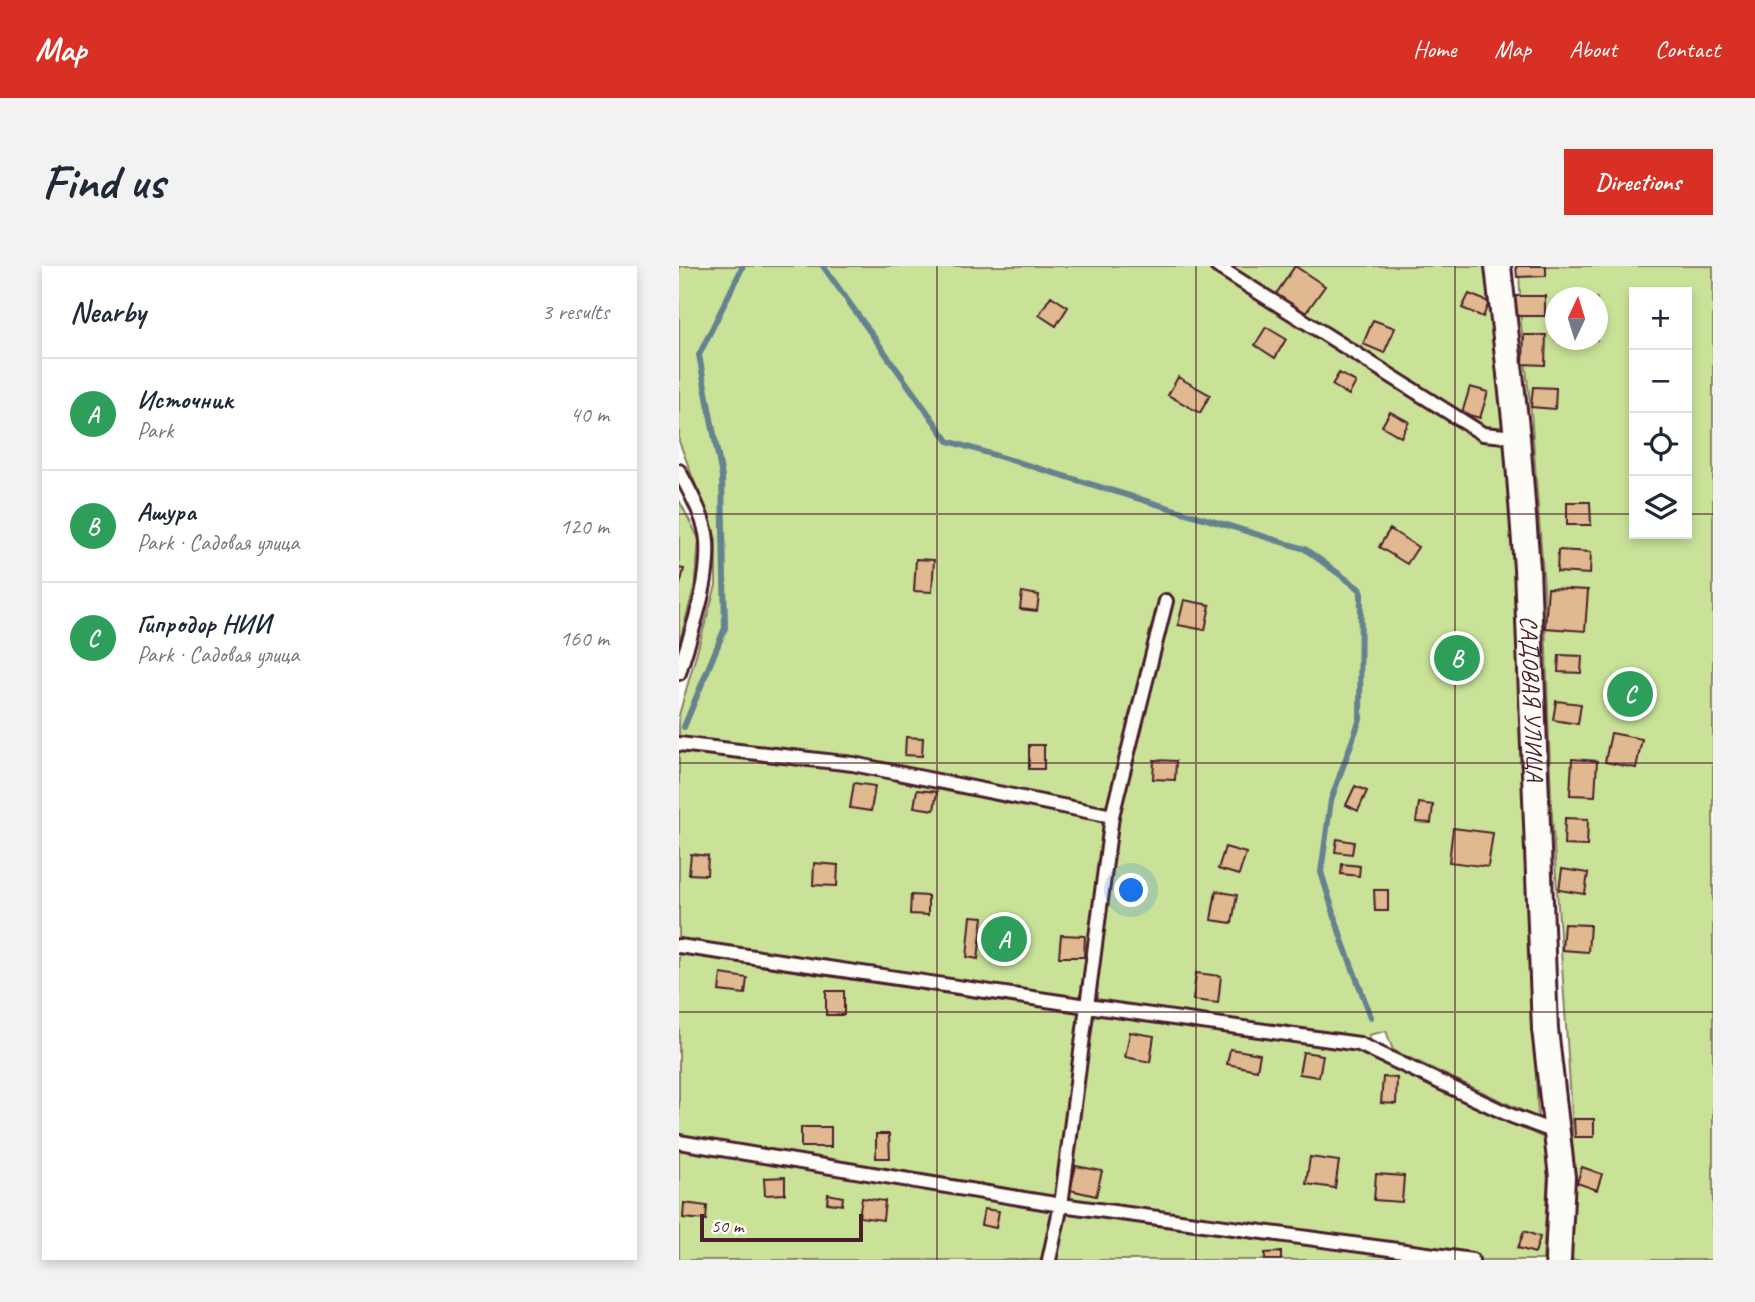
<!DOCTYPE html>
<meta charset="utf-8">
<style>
body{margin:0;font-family:Caveat,sans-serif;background:#f2f2f3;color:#1f2937}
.controls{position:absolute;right:21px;top:21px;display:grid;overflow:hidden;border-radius:0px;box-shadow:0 4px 10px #0003}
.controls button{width:63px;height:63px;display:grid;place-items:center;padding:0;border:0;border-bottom:2px solid #e0e1e3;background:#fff;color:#1f2937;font:35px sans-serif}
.compass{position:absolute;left:866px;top:21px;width:63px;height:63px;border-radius:50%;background:#fff;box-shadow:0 4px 10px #0003;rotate:4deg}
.scale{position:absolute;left:21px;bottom:18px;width:163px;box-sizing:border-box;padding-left:7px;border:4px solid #4a1f2b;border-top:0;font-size:19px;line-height:24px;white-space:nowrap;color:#4a1f2b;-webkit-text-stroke:5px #fdfcf7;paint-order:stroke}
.you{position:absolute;left:453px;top:625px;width:24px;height:24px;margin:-18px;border:5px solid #fff;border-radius:50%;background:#1a73e8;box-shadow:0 0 0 10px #1a73e833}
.badge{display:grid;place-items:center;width:46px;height:46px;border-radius:50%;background:#d93025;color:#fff;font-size:23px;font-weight:700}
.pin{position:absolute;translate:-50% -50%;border:4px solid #fff;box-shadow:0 2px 7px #0006}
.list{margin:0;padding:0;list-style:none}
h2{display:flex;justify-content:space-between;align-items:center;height:91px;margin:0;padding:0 28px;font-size:30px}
h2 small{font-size:23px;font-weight:400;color:#747a83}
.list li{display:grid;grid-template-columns:46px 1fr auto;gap:21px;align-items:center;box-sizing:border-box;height:112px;padding:0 28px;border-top:2px solid #e0e1e3}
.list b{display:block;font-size:26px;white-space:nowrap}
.list p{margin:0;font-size:23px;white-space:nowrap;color:#747a83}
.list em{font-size:23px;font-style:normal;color:#747a83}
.icon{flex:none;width:38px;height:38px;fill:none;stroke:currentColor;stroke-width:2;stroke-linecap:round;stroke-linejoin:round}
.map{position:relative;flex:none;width:1034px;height:994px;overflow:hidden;border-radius:0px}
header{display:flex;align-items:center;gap:42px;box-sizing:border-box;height:98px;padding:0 35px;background:#d93025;color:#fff}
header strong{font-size:33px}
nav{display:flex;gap:38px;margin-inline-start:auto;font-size:24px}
.intro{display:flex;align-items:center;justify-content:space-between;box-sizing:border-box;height:168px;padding:0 42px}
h1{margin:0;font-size:49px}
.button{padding:18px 32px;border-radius:0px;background:#d93025;color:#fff;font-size:24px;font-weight:700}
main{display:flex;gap:42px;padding:0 42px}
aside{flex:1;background:#fff;border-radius:0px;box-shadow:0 4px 10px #0003}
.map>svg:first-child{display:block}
.green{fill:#c9e298;stroke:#8a8062;stroke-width:2;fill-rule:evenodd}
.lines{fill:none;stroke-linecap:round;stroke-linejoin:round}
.stream{stroke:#65838f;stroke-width:6}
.building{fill:#e0b991;stroke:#4a1f2b;stroke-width:2}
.lane-casing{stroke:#4a1f2b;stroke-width:18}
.street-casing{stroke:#4a1f2b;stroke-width:30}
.lane{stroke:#fdfcf7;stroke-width:12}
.street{stroke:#fdfcf7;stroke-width:24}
.grid{fill:none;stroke:#4a1f2b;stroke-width:2;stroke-opacity:0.55}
.labels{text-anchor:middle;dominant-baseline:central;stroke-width:7;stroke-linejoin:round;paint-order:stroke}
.street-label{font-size:24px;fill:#4a1f2b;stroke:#fdfcf7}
</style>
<header>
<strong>Map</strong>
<nav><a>Home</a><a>Map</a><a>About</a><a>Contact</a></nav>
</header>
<div class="intro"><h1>Find us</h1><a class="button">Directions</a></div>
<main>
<aside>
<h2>Nearby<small>3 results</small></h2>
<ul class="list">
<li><span class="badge" style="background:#2e9e5b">A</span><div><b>Источник</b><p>Park</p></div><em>40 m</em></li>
<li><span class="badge" style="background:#2e9e5b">B</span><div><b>Ашура</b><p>Park · Садовая улица</p></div><em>120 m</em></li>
<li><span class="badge" style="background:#2e9e5b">C</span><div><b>Гипродор НИИ</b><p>Park · Садовая улица</p></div><em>160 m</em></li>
</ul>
</aside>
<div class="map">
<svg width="1034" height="994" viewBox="0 0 1034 994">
<rect width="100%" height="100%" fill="#fdfcf7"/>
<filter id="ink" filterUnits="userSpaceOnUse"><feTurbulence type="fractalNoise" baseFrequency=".0143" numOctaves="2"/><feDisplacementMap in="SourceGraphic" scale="14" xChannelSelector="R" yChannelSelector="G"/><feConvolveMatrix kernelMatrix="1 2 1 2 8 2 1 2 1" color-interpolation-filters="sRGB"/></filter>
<g filter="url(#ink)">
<!-- green -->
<path class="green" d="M 0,0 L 813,0 L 837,257 L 844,531 L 859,852 L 714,784 L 707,765 L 690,769 L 698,793 L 871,875 L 864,994 L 0,994 L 0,449 L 37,319 L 37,273 L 0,175 Z
M 840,0 L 1034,0 L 1034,994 L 892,994 L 893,850 L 872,534 L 865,321 L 852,145 L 842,59 ZM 955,26 L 1008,26 L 1008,268 L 955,268 ZM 876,32 L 918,32 L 918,74 L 876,74 Z
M 0,234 L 20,273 L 16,318 L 0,378 Z"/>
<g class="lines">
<!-- stream -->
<path class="stream" d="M 144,0 L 269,175 L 626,283 L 682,324 L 681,453 L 652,534 L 642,606 L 663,674 L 692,751
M 5,461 L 46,362 L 43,211 L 20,89 L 64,0"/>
</g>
<!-- building -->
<path class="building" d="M 616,0 L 646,20 L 626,48 L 597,28 Z
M 837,0 L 867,0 L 867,10 L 838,11 Z
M 790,28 L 810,36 L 804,51 L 783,42 Z
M 372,30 L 389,41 L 377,60 L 360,49 Z
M 834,30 L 866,30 L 866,50 L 834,50 Z
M 953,35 L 955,35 L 955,55 L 953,55 Z
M 694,54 L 716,62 L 705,87 L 684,78 Z
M 587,61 L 607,73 L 596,92 L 576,79 Z
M 845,69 L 867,69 L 866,99 L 844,98 Z
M 660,107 L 677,116 L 670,129 L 653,119 Z
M 499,111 L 531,129 L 521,147 L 489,129 Z
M 791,121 L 809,126 L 801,152 L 783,147 Z
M 854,121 L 877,122 L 876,143 L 852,141 Z
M 711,146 L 730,156 L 722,171 L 703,160 Z
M 888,236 L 911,236 L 912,259 L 888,259 Z
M 711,263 L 739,281 L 728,298 L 700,281 Z
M 879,284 L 912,286 L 911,308 L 878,306 Z
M 237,293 L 255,294 L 253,326 L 235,325 Z
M 0,302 L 5,303 L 0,323 Z
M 869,322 L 909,324 L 906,365 L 866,362 Z
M 343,326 L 360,329 L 358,345 L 341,343 Z
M 505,334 L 531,339 L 526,364 L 499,359 Z
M 880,389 L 903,390 L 902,407 L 879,406 Z
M 877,435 L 902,438 L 899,458 L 874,454 Z
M 932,467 L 963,473 L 957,502 L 926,496 Z
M 227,471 L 244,472 L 243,490 L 226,489 Z
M 350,479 L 365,479 L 365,503 L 350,503 Z
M 893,493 L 918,495 L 916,530 L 891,529 Z
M 475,494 L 497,495 L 496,514 L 474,513 Z
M 175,517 L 196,520 L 192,545 L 171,542 Z
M 676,520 L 688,525 L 679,545 L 667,539 Z
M 238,524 L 258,526 L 255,544 L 235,541 Z
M 740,537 L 754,539 L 752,557 L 737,556 Z
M 886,552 L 909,553 L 908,580 L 885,579 Z
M 774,562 L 814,567 L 809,601 L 770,596 Z
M 658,573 L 675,576 L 673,588 L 656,586 Z
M 546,581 L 567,587 L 560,609 L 539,603 Z
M 12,588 L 29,590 L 28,609 L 10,608 Z
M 135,597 L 159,599 L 158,620 L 134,619 Z
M 663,598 L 681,600 L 680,610 L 662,608 Z
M 883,603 L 909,607 L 906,628 L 880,624 Z
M 695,624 L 709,624 L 709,645 L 696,645 Z
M 537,625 L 558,629 L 553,657 L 532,654 Z
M 232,629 L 249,630 L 249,649 L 231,648 Z
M 292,650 L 304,651 L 299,693 L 288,691 Z
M 885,658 L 911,659 L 909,686 L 883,684 Z
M 382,669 L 406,670 L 405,691 L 380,691 Z
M 517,707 L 542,710 L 539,737 L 514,734 Z
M 42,708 L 68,712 L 66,728 L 40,725 Z
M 147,725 L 165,725 L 165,749 L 147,749 Z
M 451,766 L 475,770 L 471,796 L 446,791 Z
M 551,783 L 581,788 L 578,804 L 548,798 Z
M 624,786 L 644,789 L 640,811 L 620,808 Z
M 704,811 L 718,812 L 717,838 L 702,837 Z
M 895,853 L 915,853 L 915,871 L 896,871 Z
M 122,861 L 152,861 L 152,881 L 122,881 Z
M 197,868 L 210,868 L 211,892 L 197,892 Z
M 631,891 L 660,895 L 656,922 L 627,918 Z
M 397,900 L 423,905 L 417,930 L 391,924 Z
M 903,901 L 923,908 L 918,924 L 898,917 Z
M 697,908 L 725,910 L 723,936 L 695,934 Z
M 106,911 L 106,928 L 86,929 L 85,912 Z
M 149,928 L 164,931 L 163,939 L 148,937 Z
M 183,932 L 206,935 L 204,954 L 180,951 Z
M 5,937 L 28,940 L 27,954 L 4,952 Z
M 305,943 L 320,945 L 317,962 L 302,959 Z
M 845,965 L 861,971 L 856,987 L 839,982 Z
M 602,986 L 602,994 L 586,994 L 586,987 Z"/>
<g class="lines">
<defs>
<path id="lane" d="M 538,0 L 804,168 L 838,171
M 0,205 C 10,224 27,254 28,275 C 31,320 12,365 0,407
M 0,478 L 174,498 L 433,550
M 0,680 L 408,740 L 433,550 L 487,335
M 0,876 L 382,939 L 793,994
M 370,994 L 382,939 L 408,740 L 680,778 L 833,850 L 879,867"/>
<g id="street">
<path id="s1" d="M 819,0 L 838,171 L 848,302 L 866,763 L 883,911 L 879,994"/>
</g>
</defs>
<!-- lane casing -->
<use href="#lane" class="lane-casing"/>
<!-- street casing -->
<use href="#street" class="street-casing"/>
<!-- lane -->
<use href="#lane" class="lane"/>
<!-- street -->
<use href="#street" class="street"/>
</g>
</g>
<!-- grid -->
<path class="grid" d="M 258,0 L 258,994M 517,0 L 517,994M 776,0 L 776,994M 0,248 L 955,248M 1008,248 L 1034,248M 0,497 L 1034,497M 0,746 L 1034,746"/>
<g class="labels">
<!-- street labels -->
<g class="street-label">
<text stroke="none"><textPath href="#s1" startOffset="434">САДОВАЯ УЛИЦА</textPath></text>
</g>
</g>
</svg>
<div class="controls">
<button>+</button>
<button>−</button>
<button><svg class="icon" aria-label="locate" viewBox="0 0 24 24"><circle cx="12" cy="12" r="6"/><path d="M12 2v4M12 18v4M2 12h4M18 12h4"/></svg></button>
<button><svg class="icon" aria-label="layers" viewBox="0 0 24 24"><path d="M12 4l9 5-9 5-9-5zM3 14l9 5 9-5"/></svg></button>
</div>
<svg class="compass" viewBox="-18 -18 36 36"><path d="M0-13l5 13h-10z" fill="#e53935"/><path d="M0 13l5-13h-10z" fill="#747a83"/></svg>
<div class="scale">50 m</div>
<div class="you"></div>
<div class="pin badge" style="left:325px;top:673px;background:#2e9e5b">A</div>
<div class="pin badge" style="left:778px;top:392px;background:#2e9e5b">B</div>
<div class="pin badge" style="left:951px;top:428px;background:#2e9e5b">C</div>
</div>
</main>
